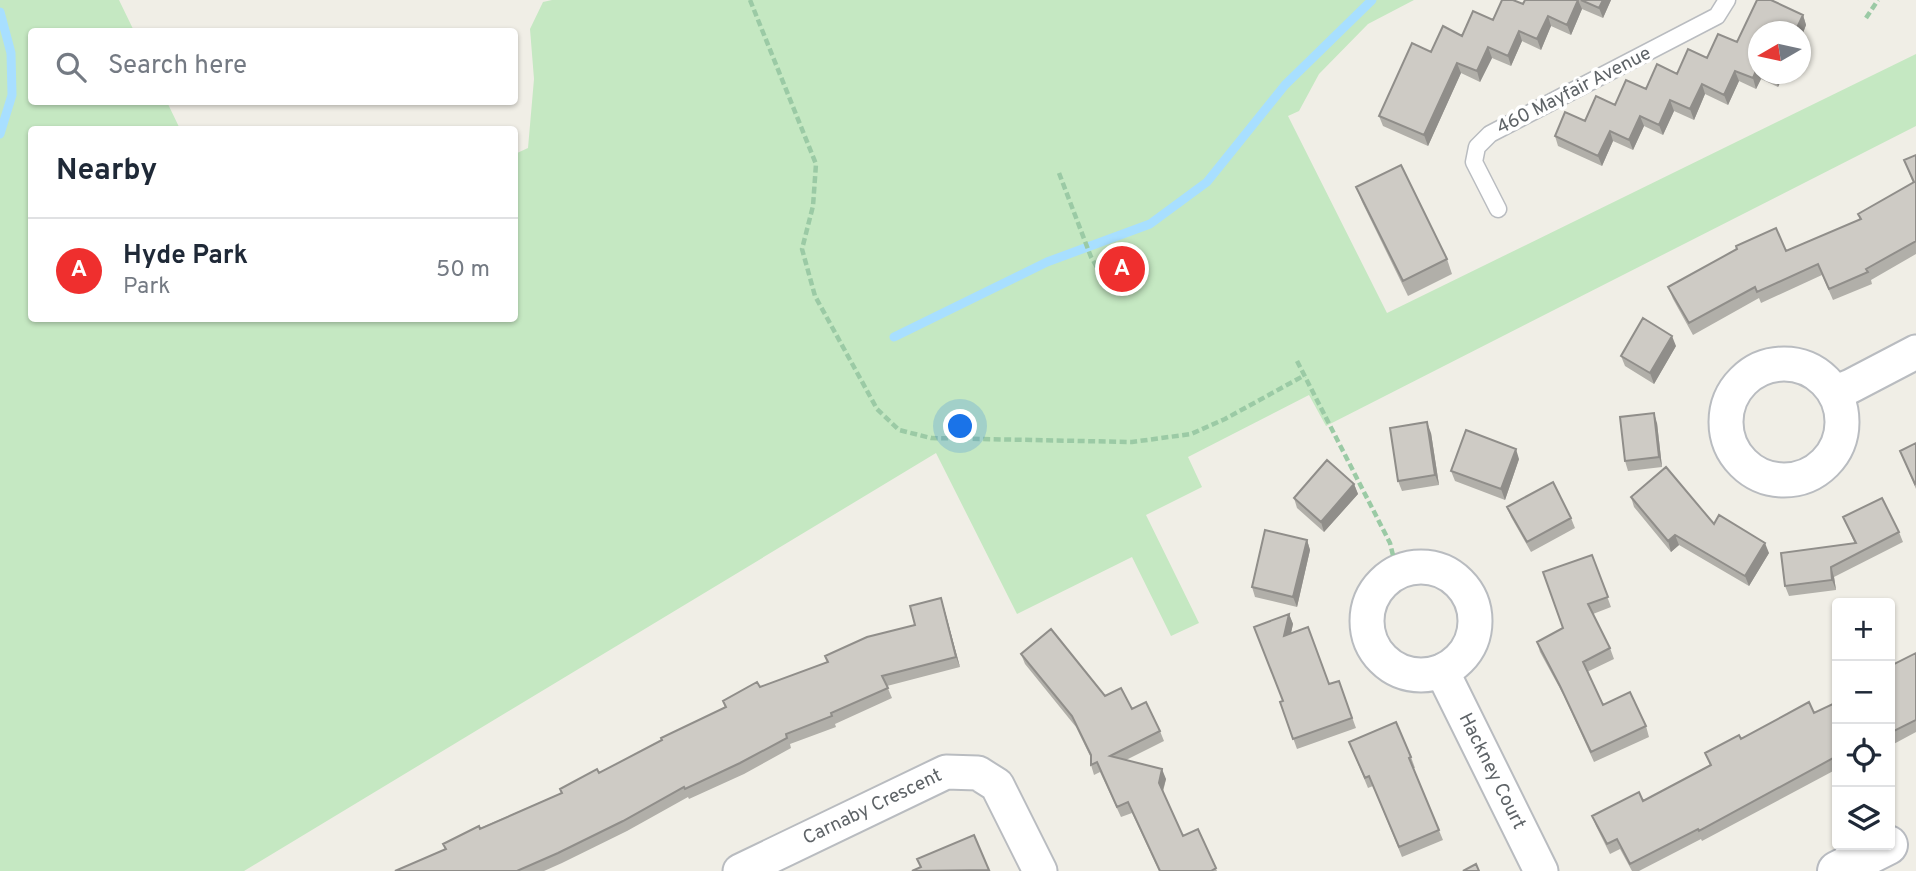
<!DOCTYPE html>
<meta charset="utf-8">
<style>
body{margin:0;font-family:Overpass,sans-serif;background:#f2f2f3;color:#1f2937}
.controls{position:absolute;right:21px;bottom:21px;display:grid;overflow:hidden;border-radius:7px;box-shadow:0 2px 5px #0004}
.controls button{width:63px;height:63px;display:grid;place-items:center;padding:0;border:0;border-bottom:2px solid #e0e1e3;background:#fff;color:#1f2937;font:35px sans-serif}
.compass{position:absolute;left:1748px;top:21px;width:63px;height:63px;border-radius:50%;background:#fff;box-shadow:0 2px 5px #0004;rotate:261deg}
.you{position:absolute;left:961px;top:427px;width:24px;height:24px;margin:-18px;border:5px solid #fff;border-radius:50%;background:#1a73e8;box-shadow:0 0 0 10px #1a73e833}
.badge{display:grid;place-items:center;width:46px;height:46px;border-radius:50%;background:#ef2f2e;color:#fff;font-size:23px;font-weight:700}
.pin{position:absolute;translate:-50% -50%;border:4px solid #fff;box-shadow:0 2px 7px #0006}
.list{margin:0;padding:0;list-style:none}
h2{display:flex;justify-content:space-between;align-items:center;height:91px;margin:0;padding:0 28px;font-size:30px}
h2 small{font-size:23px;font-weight:400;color:#747a83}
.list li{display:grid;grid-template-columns:46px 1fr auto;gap:21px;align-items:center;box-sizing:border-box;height:105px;padding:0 28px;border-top:2px solid #e0e1e3}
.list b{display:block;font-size:26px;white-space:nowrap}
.list p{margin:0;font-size:23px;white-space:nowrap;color:#747a83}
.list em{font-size:23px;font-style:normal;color:#747a83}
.icon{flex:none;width:38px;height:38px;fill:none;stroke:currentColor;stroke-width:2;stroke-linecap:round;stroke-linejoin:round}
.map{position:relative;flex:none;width:1916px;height:871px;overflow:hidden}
.search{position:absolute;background:#fff;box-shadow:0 2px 5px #0004;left:28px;top:28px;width:490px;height:77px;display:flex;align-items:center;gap:18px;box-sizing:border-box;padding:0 24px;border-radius:7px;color:#747a83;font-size:26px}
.panel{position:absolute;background:#fff;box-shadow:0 2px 5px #0004;left:28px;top:126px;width:490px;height:196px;border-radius:7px}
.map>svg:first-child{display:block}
.green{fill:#c5e8c2}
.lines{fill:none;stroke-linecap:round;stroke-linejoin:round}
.stream{stroke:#a8dfff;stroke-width:9}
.lane-casing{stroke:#b9bcc0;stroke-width:19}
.street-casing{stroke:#b9bcc0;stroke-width:37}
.secondary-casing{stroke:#b8bbc0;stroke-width:42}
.path{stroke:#9bcaa5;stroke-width:4.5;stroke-dasharray:7 3.5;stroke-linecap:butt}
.lane{stroke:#fff;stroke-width:16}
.street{stroke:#fff;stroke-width:33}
.secondary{stroke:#fff;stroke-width:38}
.wall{fill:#b1afa9}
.shaded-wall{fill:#908e8a}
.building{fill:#cecbc5;stroke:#908e8a;stroke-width:2}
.labels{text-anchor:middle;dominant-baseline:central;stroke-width:7;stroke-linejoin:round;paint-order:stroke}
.street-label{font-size:19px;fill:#5e6367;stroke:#fff}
</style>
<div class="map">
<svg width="1916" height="871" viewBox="0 0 1916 871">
<rect width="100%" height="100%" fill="#f0eee6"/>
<!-- green -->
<path class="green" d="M 0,0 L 119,0 L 134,31 L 32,32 L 32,102 L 167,102 L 180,129 L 32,130 L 32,318 L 514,318 L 515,154 L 528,148 L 534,79 L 530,29 L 543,2 L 552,0 L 1414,0 L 1368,24 L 1319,74 L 1299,111 L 1288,116 L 1387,313 L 1916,54 L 1916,126 L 1326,426 L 1309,395 L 1188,457 L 1202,487 L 1146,515 L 1199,623 L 1171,636 L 1132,557 L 1017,614 L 936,453 L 244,871 L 0,871 Z"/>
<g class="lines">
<!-- stream -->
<path class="stream" d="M 0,12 L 11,53 L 12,95 L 0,134
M 894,337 L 1047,262 L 1150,224 L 1207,182 L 1285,85 L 1372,0"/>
<defs>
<path id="lane" d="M 1498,209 L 1474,162 L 1477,147 L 1490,134 L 1717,16 L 1727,0"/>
<g id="street">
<circle cx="1784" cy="422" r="58"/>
<path d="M 1836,392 L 1851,386 L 1916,352"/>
<circle cx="1421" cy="621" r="54"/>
<path id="s1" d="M 1442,671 L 1541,871"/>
<path id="s2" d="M 740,871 L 946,772 L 978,773 L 997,785 L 1040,871"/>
</g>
<path id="secondary" d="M 1837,871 L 1888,845"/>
</defs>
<!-- lane casing -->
<use href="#lane" class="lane-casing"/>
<!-- street casing -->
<use href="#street" class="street-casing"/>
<!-- secondary casing -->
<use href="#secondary" class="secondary-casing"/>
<!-- path -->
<path class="path" d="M 750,0 L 816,164 L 813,206 L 802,249 L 815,296 L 877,409 L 899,430 L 931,438 L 1132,442 L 1191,434 L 1225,419 L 1305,375
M 1866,18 L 1878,0
M 1059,173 L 1091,257 L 1104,279 L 1121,294
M 1297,361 L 1390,543 L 1397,572"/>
<!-- lane -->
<use href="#lane" class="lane"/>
<!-- street -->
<use href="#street" class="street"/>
<!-- secondary -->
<use href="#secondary" class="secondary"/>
</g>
<!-- wall -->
<path class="wall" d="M 1525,0 L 1611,0 L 1603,18 L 1582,9 L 1571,35 L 1551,26 L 1541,50 L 1522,41 L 1511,66 L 1492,58 L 1480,82 L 1461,73 L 1428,146 L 1383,126 L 1379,116 L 1431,52 L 1523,4 Z
M 1757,0 L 1771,0 L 1803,15 L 1806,25 L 1801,38 L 1801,32 L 1759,32 L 1759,74 L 1784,74 L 1778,87 L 1761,79 L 1756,89 L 1739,81 L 1728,105 L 1705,94 L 1694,120 L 1674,111 L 1663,135 L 1644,126 L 1633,150 L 1613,141 L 1602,166 L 1558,146 L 1555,136 L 1565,112 L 1585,121 L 1596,96 L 1615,105 L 1626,80 L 1646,89 L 1657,64 L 1677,74 L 1688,49 L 1707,58 L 1718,34 L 1737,42 Z
M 1916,155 L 1916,254 L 1871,280 L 1872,284 L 1833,300 L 1822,275 L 1761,303 L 1759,298 L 1693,335 L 1673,299 L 1668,287 L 1786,251 L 1860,220 L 1858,214 L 1913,183 L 1904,160 Z
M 1356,187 L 1447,259 L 1452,274 L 1408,296 L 1362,202 Z
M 1676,346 L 1654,384 L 1625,366 L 1621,356 Z
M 1657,423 L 1662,467 L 1628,471 L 1625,461 Z
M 1431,433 L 1439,485 L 1402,491 L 1398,481 Z
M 1916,443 L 1916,489 L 1900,451 Z
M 1519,459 L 1505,500 L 1455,481 L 1451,471 Z
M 1354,484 L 1358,494 L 1324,532 L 1297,508 L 1294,498 Z
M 1631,497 L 1714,524 L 1769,553 L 1749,586 L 1679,545 L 1671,552 L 1634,507 Z
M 1507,507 L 1571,518 L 1575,528 L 1531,552 L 1511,517 Z
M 1843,517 L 1899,532 L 1903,542 L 1834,577 L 1836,590 L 1789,596 L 1785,586 L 1855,544 Z
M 1307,540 L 1310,550 L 1297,607 L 1255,597 L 1252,587 Z
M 1592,555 L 1611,607 L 1593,614 L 1610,648 L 1614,659 L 1587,672 L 1603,705 L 1646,726 L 1649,737 L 1594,762 L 1564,696 L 1540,652 L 1537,642 L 1563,629 Z
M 944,608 L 960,667 L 887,686 L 892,698 L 835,724 L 836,727 L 790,744 L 791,748 L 744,774 L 689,799 L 688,797 L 627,831 L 562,863 L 544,871 L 395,871 L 445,849 L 443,844 L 561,793 L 725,707 L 723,701 L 827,662 L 915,625 Z
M 1289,614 L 1293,624 L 1291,633 L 1329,684 L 1339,681 L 1356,728 L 1297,749 L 1280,702 L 1282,702 Z
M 1916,653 L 1916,732 L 1890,746 L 1890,676 L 1892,675 L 1890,670 Z
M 1021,654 L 1132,709 L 1160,731 L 1164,741 L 1126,760 L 1166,779 L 1163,792 L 1183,836 L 1198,829 L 1217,871 L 1159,871 L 1132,813 L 1121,817 L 1100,772 L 1094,775 L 1091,765 L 1091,758 L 1076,727 L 1025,664 Z
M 1837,702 L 1837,769 L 1702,841 L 1701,839 L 1639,871 L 1632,871 L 1620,849 L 1610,854 L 1596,826 L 1592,816 L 1643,801 L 1710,765 L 1705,753 L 1814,713 Z
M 1349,742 L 1411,757 L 1415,768 L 1413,768 L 1443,840 L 1402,857 L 1373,786 L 1368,788 Z"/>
<!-- shaded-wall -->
<path class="shaded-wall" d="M 1578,0 L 1582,9 L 1571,35 L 1567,25 Z
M 1603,0 L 1611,0 L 1603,18 L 1599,8 Z
M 1803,15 L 1806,25 L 1801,38 L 1801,32 L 1795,32 Z
M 1548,16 L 1551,26 L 1541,50 L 1537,39 Z
M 1519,31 L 1522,41 L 1511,66 L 1508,56 Z
M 1488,47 L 1492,58 L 1480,82 L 1477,71 Z
M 1457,63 L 1461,73 L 1428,146 L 1424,135 Z
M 1757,68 L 1761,79 L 1756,89 L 1753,78 Z
M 1735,71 L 1739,81 L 1728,105 L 1724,95 Z
M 1776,74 L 1784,74 L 1778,87 L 1775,76 Z
M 1702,84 L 1705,94 L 1694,120 L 1690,109 Z
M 1670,100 L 1674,111 L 1663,135 L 1659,125 Z
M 1640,116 L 1644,126 L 1633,150 L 1629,140 Z
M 1610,131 L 1613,141 L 1602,166 L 1598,156 Z
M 1672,336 L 1676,346 L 1654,384 L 1650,373 Z
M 1654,413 L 1657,423 L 1662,467 L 1659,457 Z
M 1427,422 L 1431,433 L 1439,485 L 1435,475 Z
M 1516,449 L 1519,459 L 1505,500 L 1501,489 Z
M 1354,484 L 1358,494 L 1324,532 L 1321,522 Z
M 1675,535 L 1679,545 L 1671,552 L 1668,541 Z
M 1307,540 L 1310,550 L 1297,607 L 1293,597 Z
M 1765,543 L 1769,553 L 1749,586 L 1745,576 Z
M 1831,567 L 1834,577 L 1836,590 L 1832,580 Z
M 941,598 L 944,608 L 960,667 L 956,657 Z
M 1289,614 L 1293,624 L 1288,646 L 1284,636 Z
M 1162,769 L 1166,779 L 1162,793 L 1159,783 Z"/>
<!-- building -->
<path class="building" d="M 1502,0 L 1513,0 L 1523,4 L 1525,0 L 1578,0 L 1567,25 L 1548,16 L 1537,39 L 1519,31 L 1508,56 L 1488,47 L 1477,71 L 1457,63 L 1424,135 L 1379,116 L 1412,43 L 1431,52 L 1443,26 L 1462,36 L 1473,11 L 1493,20 Z
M 1581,0 L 1603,0 L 1599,8 Z
M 1757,0 L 1771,0 L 1803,15 L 1795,32 L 1759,32 L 1759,69 L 1757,68 L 1753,78 L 1735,71 L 1724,95 L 1702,84 L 1690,109 L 1670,100 L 1659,125 L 1640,116 L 1629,140 L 1610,131 L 1598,156 L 1555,136 L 1565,112 L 1585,121 L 1596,96 L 1615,105 L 1626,80 L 1646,89 L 1657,64 L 1677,74 L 1688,49 L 1707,58 L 1718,34 L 1737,42 Z
M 1916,155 L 1916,241 L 1866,269 L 1868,272 L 1829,289 L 1818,264 L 1757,292 L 1755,287 L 1689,323 L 1668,287 L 1737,249 L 1736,246 L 1776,228 L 1786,251 L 1861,219 L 1858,214 L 1914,182 L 1904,160 Z
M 1401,165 L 1447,259 L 1403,281 L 1356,187 Z
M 1643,318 L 1672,336 L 1650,373 L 1621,356 Z
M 1654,413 L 1659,457 L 1625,461 L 1620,417 Z
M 1427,422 L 1435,475 L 1398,481 L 1390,428 Z
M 1466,430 L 1516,449 L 1501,489 L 1451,471 Z
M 1916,443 L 1916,483 L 1915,484 L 1900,451 Z
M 1327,460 L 1354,484 L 1321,522 L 1294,498 Z
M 1666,467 L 1714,524 L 1719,515 L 1765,543 L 1745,576 L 1675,535 L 1668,541 L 1631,497 Z
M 1553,482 L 1571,518 L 1527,542 L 1507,507 Z
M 1882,498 L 1899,532 L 1831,567 L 1832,580 L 1785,586 L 1781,553 L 1856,543 L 1843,517 Z
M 1265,530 L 1307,540 L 1293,597 L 1252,587 Z
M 1592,555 L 1608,597 L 1588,604 L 1610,648 L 1583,662 L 1603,705 L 1630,692 L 1646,726 L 1591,752 L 1560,686 L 1537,642 L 1563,628 L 1543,572 Z
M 941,598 L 956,657 L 882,676 L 888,688 L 831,713 L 832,716 L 786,734 L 787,738 L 740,763 L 685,789 L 684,787 L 623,821 L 558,853 L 517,871 L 395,871 L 446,849 L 443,844 L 479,826 L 480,829 L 562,793 L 560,789 L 597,769 L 599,773 L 662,740 L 661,738 L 726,707 L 723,701 L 757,682 L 760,687 L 828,662 L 825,656 L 867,637 L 915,625 L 910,606 Z
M 1289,614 L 1284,636 L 1308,627 L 1329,684 L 1339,681 L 1352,718 L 1293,739 L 1280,702 L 1283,701 L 1254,627 Z
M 1051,629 L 1105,696 L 1121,688 L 1132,709 L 1146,702 L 1160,731 L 1110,756 L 1162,769 L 1159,783 L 1183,836 L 1198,829 L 1216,868 L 1211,871 L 1160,871 L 1128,802 L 1117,807 L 1097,762 L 1091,765 L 1091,755 L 1072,716 L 1021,654 Z
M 1916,653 L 1916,720 L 1890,733 L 1890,676 L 1892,675 L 1890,669 L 1890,666 Z
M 1809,702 L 1814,713 L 1837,702 L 1837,756 L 1699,831 L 1698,829 L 1630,864 L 1617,839 L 1607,844 L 1592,816 L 1639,792 L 1643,801 L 1711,765 L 1705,753 L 1739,735 L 1741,739 Z
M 1396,722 L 1411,757 L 1409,758 L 1439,830 L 1399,847 L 1369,776 L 1365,778 L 1349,742 Z
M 974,835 L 989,870 L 912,871 L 921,867 L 917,859 Z
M 1476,864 L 1479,871 L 1463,871 Z"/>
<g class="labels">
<!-- street labels -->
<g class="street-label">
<text transform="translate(1574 91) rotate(-27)">460 Mayfair Avenue</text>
<text stroke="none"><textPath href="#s1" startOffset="112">Hackney Court</textPath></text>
<text stroke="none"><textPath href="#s2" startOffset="147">Carnaby Crescent</textPath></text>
</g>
</g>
</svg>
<div class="controls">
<button>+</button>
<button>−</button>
<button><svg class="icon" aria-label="locate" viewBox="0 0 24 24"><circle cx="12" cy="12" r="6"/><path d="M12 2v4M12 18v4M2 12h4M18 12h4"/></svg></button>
<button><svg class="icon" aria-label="layers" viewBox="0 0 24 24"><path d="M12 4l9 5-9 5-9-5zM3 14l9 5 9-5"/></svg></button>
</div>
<svg class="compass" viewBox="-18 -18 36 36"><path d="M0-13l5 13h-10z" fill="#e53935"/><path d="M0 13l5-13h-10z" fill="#747a83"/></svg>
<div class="you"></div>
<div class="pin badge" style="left:1122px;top:269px">A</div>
<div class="search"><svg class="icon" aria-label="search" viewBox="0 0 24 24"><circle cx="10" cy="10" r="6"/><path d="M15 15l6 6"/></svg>Search here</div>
<section class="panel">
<h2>Nearby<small></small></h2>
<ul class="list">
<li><span class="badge">A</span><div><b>Hyde Park</b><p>Park</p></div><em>50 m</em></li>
</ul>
</section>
</div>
